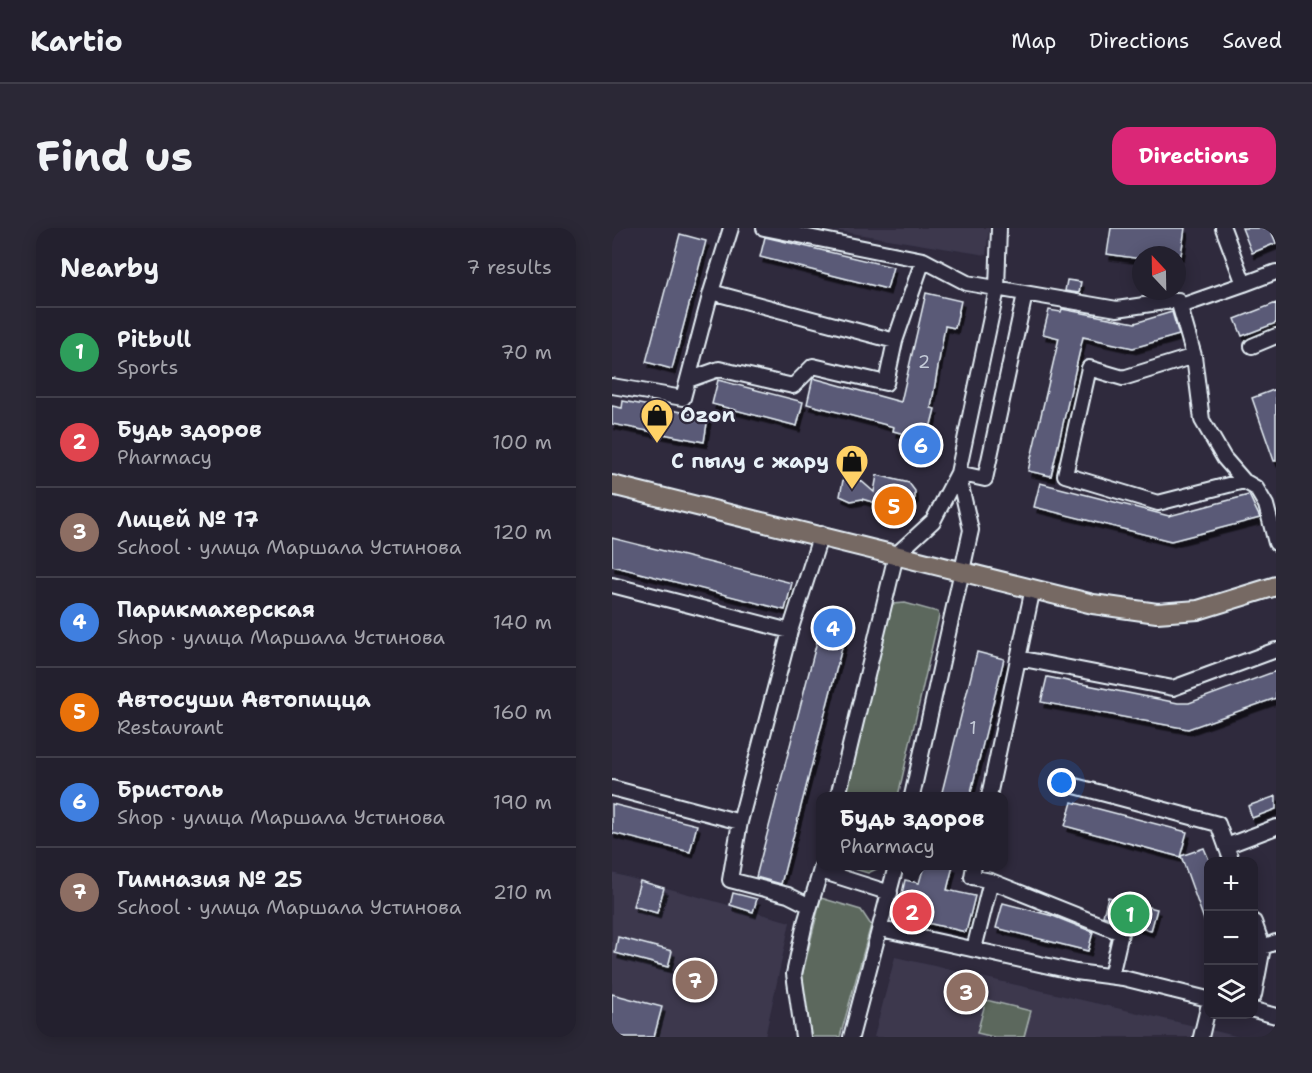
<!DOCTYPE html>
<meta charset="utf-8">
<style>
body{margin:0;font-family:"Shantell Sans",sans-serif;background:#2b2836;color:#f1f3f6}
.controls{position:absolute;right:18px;bottom:18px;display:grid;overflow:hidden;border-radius:12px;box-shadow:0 3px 15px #0003}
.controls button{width:54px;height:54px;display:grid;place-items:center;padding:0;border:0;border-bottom:2px solid #403e4a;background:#23202e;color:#f1f3f6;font:30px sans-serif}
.compass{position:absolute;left:520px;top:18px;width:54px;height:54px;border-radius:50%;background:#23202e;box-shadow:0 3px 15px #0003;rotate:338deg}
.you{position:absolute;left:450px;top:555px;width:21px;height:21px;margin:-15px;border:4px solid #fff;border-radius:50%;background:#1a73e8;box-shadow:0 0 0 9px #1a73e833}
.badge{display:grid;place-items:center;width:39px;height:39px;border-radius:50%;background:#db2777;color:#fff;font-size:20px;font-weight:700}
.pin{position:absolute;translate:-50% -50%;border:3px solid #fff;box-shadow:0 2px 6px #0006}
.popup{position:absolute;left:204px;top:564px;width:192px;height:78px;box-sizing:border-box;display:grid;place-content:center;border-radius:12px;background:#23202e;filter:drop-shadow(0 2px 4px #0005);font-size:20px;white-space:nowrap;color:#a3a3aa}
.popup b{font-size:22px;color:#f1f3f6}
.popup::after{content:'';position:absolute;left:50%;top:100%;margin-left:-12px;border:12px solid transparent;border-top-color:#23202e}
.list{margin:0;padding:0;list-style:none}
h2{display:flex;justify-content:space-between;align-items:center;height:78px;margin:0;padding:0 24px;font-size:26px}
h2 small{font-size:20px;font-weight:400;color:#a3a3aa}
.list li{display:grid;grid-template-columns:39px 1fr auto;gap:18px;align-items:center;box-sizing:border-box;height:90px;padding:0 24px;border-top:2px solid #403e4a}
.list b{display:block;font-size:22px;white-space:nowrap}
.list p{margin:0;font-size:20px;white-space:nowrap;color:#a3a3aa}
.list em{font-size:20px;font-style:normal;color:#a3a3aa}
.icon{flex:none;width:33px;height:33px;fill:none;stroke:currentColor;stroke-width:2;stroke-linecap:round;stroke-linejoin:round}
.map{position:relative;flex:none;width:664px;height:809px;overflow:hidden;border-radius:18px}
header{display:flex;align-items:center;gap:36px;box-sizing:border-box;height:84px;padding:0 30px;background:#23202e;border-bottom:2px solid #403e4a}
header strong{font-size:28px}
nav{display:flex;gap:33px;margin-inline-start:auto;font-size:21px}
.intro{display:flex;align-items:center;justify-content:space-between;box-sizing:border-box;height:144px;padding:0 36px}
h1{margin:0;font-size:42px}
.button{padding:15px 27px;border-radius:18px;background:#db2777;color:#fff;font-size:21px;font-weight:700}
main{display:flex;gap:36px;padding:0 36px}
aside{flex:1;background:#23202e;border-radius:18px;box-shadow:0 3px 15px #0003}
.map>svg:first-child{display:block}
.built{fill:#3c384e}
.green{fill:#5b685d;stroke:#a2acaa;stroke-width:1.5}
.building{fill:#5a5a77;stroke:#e8f1f8;stroke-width:1.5;filter:url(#shadow)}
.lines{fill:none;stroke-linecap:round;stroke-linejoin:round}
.minor-casing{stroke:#e8f1f8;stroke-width:18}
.major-casing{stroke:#e8f1f8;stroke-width:22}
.minor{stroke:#2f2a3d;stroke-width:14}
.major{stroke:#766964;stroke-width:18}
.labels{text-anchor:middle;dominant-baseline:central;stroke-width:4.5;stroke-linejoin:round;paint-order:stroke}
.number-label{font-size:18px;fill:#c4cbd8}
.poi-label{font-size:21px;font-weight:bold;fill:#e8f1f8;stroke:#2f2a3d;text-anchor:start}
</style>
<header>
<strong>Kartio</strong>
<nav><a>Map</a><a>Directions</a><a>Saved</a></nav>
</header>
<div class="intro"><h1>Find us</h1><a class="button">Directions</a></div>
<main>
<aside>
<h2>Nearby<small>7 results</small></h2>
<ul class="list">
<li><span class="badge" style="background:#2e9e5b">1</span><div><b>Pitbull</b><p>Sports</p></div><em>70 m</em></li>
<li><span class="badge" style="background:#e0444e">2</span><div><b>Будь здоров</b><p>Pharmacy</p></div><em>100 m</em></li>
<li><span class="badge" style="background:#8d6e63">3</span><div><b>Лицей № 17</b><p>School · улица Маршала Устинова</p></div><em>120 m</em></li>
<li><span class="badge" style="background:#3f7fe0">4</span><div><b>Парикмахерская</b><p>Shop · улица Маршала Устинова</p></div><em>140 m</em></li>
<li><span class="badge" style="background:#e8710a">5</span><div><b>Автосуши Автопицца</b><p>Restaurant</p></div><em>160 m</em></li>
<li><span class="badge" style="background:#3f7fe0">6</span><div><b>Бристоль</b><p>Shop · улица Маршала Устинова</p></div><em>190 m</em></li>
<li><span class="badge" style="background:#8d6e63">7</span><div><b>Гимназия № 25</b><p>School · улица Маршала Устинова</p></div><em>210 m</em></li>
</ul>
</aside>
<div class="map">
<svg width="664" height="809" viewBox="0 0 664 809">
<defs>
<filter id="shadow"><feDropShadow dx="3" dy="5.5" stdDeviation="0" flood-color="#0009"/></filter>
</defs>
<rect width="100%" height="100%" fill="#2f2a3d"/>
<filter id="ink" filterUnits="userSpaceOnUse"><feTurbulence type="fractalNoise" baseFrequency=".0167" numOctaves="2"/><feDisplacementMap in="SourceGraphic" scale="12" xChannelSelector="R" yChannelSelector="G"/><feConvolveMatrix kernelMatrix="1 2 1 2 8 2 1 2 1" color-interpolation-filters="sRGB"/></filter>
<g filter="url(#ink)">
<!-- built -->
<path class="built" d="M 208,0 L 377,0 L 374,27 Z
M 0,645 L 178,694 L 153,809 L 0,809 Z
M 283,729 L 587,799 L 627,809 L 262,809 Z"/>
<!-- green -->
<path class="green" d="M 293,375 L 326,384 L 327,388 L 286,568 L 231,568 L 277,383 L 280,376 Z
M 232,638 L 271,638 L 256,645 Z
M 209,670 L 249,682 L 259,697 L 228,809 L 196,809 L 188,756 Z
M 374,772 L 419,783 L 412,809 L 382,809 L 365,805 Z"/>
<!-- building -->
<path class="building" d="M 499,0 L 573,0 L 569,27 L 529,27 L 529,31 L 495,26 Z
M 630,0 L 658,0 L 664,15 L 640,25 Z
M 68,6 L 94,13 L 60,141 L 34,134 Z
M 153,9 L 281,39 L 275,61 L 148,29 Z
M 455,52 L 469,54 L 467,65 L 453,63 Z
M 314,65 L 349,73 L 343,100 L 333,98 L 319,180 L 323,181 L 315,212 L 281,203 L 282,199 L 195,176 L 201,150 L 289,174 Z
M 664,75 L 664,95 L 630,108 L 623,91 Z
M 450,81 L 523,95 L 560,84 L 567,107 L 521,120 L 471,109 L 439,248 L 416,243 L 447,110 L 431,106 L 437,82 L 449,84 Z
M 106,152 L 191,174 L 185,198 L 100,176 Z
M 664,161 L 664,233 L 662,233 L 640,170 Z
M 11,173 L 96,189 L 92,214 L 0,196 L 0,178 L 10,180 Z
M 265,247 L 297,255 L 303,263 L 303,270 L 299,275 L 298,285 L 250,271 L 239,273 L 228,268 L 231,252 L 241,251 L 247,251 L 262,264 Z
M 428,255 L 557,288 L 637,267 L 648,290 L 559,313 L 422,279 Z
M 0,310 L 180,355 L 173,382 L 0,338 Z
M 211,390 L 236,396 L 169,656 L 144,649 Z
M 365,424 L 392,431 L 358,568 L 329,568 Z
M 664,443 L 664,470 L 576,501 L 429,474 L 435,449 L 566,475 L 577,475 Z
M 664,568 L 664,581 L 640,590 L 636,578 Z
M 460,574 L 575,604 L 568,629 L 453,598 Z
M 0,576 L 85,597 L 78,624 L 0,605 Z
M 592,620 L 597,632 L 595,700 L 569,628 Z
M 312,638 L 341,638 L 335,662 L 363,668 L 354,704 L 285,688 L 293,652 L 307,655 Z
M 28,653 L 52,660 L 45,685 L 21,678 Z
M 121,665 L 145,671 L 141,684 L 118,677 Z
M 496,669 L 545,681 L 539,703 L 491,688 Z
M 391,675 L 441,688 L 481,704 L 476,723 L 384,700 Z
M 6,709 L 60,723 L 56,739 L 3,725 Z
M 0,766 L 50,779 L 42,809 L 0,809 Z"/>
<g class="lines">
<defs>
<path id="minor" d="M 611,0 L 632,56 L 664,44
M 311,32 L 355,55 L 505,81 L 566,72 L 582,128 L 590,192 L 612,230 L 632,253 L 644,260 L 654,277 L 664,315
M 99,64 L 119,0
M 569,78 L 632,56
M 640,118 L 664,108
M 582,128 L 511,150 L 477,140 L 453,247 L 546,275 L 632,253
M 76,152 L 107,141 L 181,158 L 201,138 L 274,155 L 283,113 L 311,32 L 152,0
M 0,158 L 71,170 L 99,64 L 283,113
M 346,245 L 373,251 L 413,66
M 0,357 L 178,403
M 406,430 L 561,460 L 664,422
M 463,558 L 606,596 L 620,634
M 0,560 L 128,594 L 178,403 L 209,306
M 226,568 L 284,327 L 321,293 L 346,245 L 385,61 L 387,0
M 300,568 L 359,302 L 346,245
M 377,568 L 421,360
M 128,594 L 118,652 L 176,667 L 198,678
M 614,618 L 664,599
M 362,638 L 360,649 L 379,653 L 509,705 L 499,748
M 209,643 L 278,665
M 642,694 L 651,719
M 269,701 L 464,744 L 511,750 L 596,771
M 362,721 L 379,653
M 642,767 L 651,719 L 664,714
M 642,782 L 664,788
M 191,809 L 182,746 L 193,695 L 210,638
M 239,809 L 284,638
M 589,809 L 596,780"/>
<path id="major" d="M 0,257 L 481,376 L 545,385 L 586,382 L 664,358"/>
</defs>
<!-- minor casing -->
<use href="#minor" class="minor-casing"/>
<!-- major casing -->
<use href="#major" class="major-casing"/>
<!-- minor -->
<use href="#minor" class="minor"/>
<!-- major -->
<use href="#major" class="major"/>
</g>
</g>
<!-- icons -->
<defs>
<symbol id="shop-pin" viewBox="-11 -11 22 30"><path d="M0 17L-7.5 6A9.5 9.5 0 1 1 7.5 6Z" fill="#ffd166" stroke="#2f2a3d"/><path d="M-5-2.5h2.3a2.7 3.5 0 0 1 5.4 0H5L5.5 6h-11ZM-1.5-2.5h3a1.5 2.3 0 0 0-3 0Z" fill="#111"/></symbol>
</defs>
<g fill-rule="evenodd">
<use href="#shop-pin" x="26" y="168" width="38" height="52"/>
<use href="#shop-pin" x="221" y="214" width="38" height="52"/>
</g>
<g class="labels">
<!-- number labels -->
<g class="number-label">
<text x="312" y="134">2</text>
<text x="361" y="500">1</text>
</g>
<!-- poi labels -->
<g class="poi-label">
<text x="68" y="187">Ozon</text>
<text x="217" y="233" text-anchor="end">C пылу с жару</text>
</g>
</g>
</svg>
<div class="controls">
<button>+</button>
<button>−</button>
<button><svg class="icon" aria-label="layers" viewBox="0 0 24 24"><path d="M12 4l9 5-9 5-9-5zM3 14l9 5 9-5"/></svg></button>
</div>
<svg class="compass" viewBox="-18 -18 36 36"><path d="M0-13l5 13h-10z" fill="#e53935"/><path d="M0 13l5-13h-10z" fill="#a3a3aa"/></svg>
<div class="you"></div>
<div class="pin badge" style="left:518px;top:686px;background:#2e9e5b">1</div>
<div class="pin badge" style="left:300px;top:684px;background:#e0444e">2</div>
<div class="popup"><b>Будь здоров</b>Pharmacy</div>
<div class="pin badge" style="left:354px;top:764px;background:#8d6e63">3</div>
<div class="pin badge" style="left:221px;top:400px;background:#3f7fe0">4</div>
<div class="pin badge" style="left:282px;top:278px;background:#e8710a">5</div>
<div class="pin badge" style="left:309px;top:217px;background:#3f7fe0">6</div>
<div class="pin badge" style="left:83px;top:752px;background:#8d6e63">7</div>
</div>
</main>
